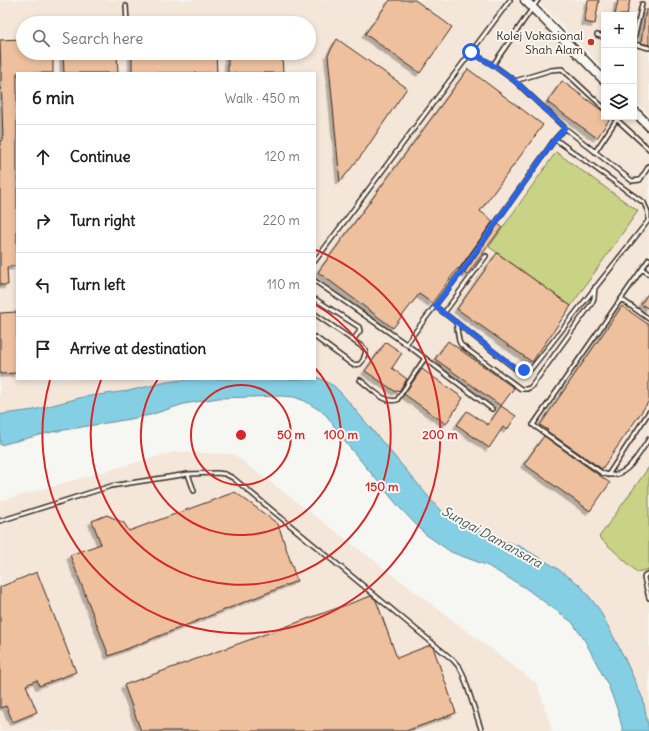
<!DOCTYPE html>
<meta charset="utf-8">
<style>
body{margin:0;font-family:Delius,sans-serif;background:#f2f2f2;color:#202124}
.controls{position:absolute;right:12px;top:12px;display:grid;overflow:hidden;border-radius:0px;box-shadow:0 2px 6px #0003}
.controls button{width:36px;height:36px;display:grid;place-items:center;padding:0;border:0;border-bottom:1px solid #e0e0e0;background:#fff;color:#202124;font:20px sans-serif}
.stop{position:absolute;width:12px;height:12px;margin:-9px;border:3px solid #2563eb;border-radius:50%;background:#fff}
.stop.end{background:#2563eb;border-color:#fff;box-shadow:0 1px 4px #0008}
.list{margin:0;padding:0;list-style:none}
h2{display:flex;justify-content:space-between;align-items:center;height:52px;margin:0;padding:0 16px;font-size:17px}
h2 small{font-size:13px;font-weight:400;color:#757577}
.list li{display:grid;grid-template-columns:26px 1fr auto;gap:12px;align-items:center;box-sizing:border-box;height:64px;padding:0 16px;border-top:1px solid #e0e0e0}
.list b{display:block;font-size:15px;white-space:nowrap}
.list em{font-size:13px;font-style:normal;color:#757577}
.icon{flex:none;width:22px;height:22px;fill:none;stroke:currentColor;stroke-width:2;stroke-linecap:round;stroke-linejoin:round}
.map{position:relative;flex:none;width:649px;height:731px;overflow:hidden}
.search{position:absolute;background:#fff;box-shadow:0 2px 6px #0003;left:16px;top:16px;width:300px;height:44px;display:flex;align-items:center;gap:10px;box-sizing:border-box;padding:0 14px;border-radius:22px;color:#757577;font-size:15px}
.panel{position:absolute;background:#fff;box-shadow:0 2px 6px #0003;left:16px;top:72px;width:300px;height:308px;border-radius:0px}
.map>svg:first-child{display:block}
.built{fill:#f4e6d9;fill-rule:evenodd}
.green{fill:#c8d386;stroke:#827e52}
.water{fill:#85cfe5;stroke:#678d95}
.building{fill:#eec09e;stroke:#3b2a1e;filter:url(#shadow)}
.lines{fill:none;stroke-linecap:round;stroke-linejoin:round}
.lane-casing{stroke:#3b2a1e;stroke-width:6}
.secondary-casing{stroke:#3b2a1e;stroke-width:11}
.lane{stroke:#f6f6f2;stroke-width:3}
.secondary{stroke:#f6f6f2;stroke-width:8}
.route{stroke:#2563eb;stroke-width:5}
.ring{fill:none;stroke:#d62828;stroke-width:2}
.poi-dot{fill:#c8321e;stroke:#f6f6f2;stroke-width:1.5}
.labels{text-anchor:middle;dominant-baseline:central;stroke-width:4;stroke-linejoin:round;paint-order:stroke}
.poi-label{font-size:12px;fill:#3b2a1e;stroke:#f6f6f2;text-anchor:end}
.water-label{font-size:13px;font-style:italic;fill:#4e5350;stroke:#f6f6f2}
.centre{fill:#d62828;stroke:#f6f6f2;stroke-width:2}
.ring-label{font-size:12px;text-anchor:middle;font-weight:bold;fill:#d62828;stroke:#f6f6f2;stroke-width:4;stroke-linejoin:round;paint-order:stroke}
</style>
<div class="map">
<svg width="649" height="731" viewBox="0 0 649 731">
<defs>
<filter id="shadow"><feDropShadow dx="-3.5" dy="3.5" stdDeviation="0" flood-color="#0004"/></filter>
</defs>
<rect width="100%" height="100%" fill="#f6f6f2"/>
<filter id="ink" filterUnits="userSpaceOnUse"><feTurbulence type="fractalNoise" baseFrequency=".025" numOctaves="2"/><feDisplacementMap in="SourceGraphic" scale="8" xChannelSelector="R" yChannelSelector="G"/><feConvolveMatrix kernelMatrix="1 2 1 2 8 2 1 2 1" color-interpolation-filters="sRGB"/></filter>
<g filter="url(#ink)">
<!-- built -->
<path class="built" d="M 0,0 L 527,0 L 604,82 L 604,117 L 634,117 L 634,114 L 649,130 L 649,729 L 643,699 L 624,657 L 599,609 L 521,547 L 459,523 L 438,508 L 342,394 L 334,386 L 315,376 L 315,73 L 17,73 L 17,379 L 190,379 L 166,382 L 128,391 L 83,397 L 34,410 L 0,415 ZM 23,23 L 309,23 L 309,53 L 23,53 Z
M 537,0 L 649,0 L 649,115 L 634,100 L 634,15 L 604,15 L 604,69 Z
M 174,452 L 233,454 L 537,684 L 552,731 L 0,731 L 0,501 Z"/>
<!-- green -->
<path class="green" d="M 556,152 L 638,211 L 571,306 L 489,247 Z
M 649,467 L 649,569 L 637,572 L 599,537 Z"/>
<!-- water -->
<path class="water" d="M 315,376 L 334,386 L 342,394 L 438,508 L 459,523 L 521,547 L 555,567 L 580,585 L 599,609 L 624,657 L 643,699 L 649,731 L 623,731 L 618,711 L 608,685 L 585,641 L 572,622 L 524,587 L 486,565 L 451,552 L 425,534 L 400,508 L 346,443 L 327,416 L 321,411 L 305,401 L 294,397 L 282,396 L 218,398 L 184,404 L 150,415 L 130,419 L 52,432 L 0,445 L 0,415 L 3,414 L 34,410 L 83,397 L 128,391 L 167,382 L 190,379 L 315,379 Z"/>
<!-- building -->
<path class="building" d="M 390,0 L 415,0 L 452,27 L 420,73 L 365,34 Z
M 588,0 L 599,0 L 595,24 L 584,22 Z
M 618,0 L 630,0 L 627,15 L 615,15 Z
M 646,10 L 649,10 L 649,45 L 641,43 Z
M 261,18 L 282,18 L 282,23 L 261,23 Z
M 23,39 L 23,53 L 53,53 L 53,73 L 17,73 L 17,266 L 7,267 L 8,285 L 0,285 L 0,141 L 3,140 L 0,40 Z
M 337,39 L 407,88 L 364,152 L 340,182 L 328,55 Z
M 63,53 L 117,53 L 118,73 L 64,73 Z
M 132,53 L 216,53 L 217,73 L 132,73 Z
M 228,53 L 282,53 L 283,73 L 228,73 Z
M 468,69 L 543,125 L 480,211 L 493,221 L 459,269 L 458,268 L 432,303 L 419,294 L 393,328 L 318,272 Z
M 562,81 L 604,112 L 604,117 L 611,117 L 597,138 L 547,102 Z
M 498,224 L 502,227 L 467,275 L 464,273 Z
M 497,253 L 571,306 L 532,362 L 457,309 Z
M 649,292 L 649,309 L 641,304 Z
M 622,306 L 649,325 L 649,401 L 602,469 L 547,431 L 548,430 L 540,425 Z
M 17,312 L 17,373 L 0,374 L 0,313 Z
M 448,341 L 514,388 L 501,406 L 435,359 Z
M 386,342 L 402,353 L 392,368 L 407,379 L 399,391 L 398,390 L 396,392 L 365,371 Z
M 422,369 L 463,398 L 446,424 L 404,394 Z
M 501,406 L 516,416 L 507,430 L 503,427 L 489,448 L 457,425 L 467,411 L 488,425 Z
M 544,436 L 610,483 L 590,511 L 524,464 Z
M 235,492 L 278,524 L 297,581 L 109,656 L 70,555 L 101,544 L 92,521 L 107,515 L 124,523 L 129,531 Z
M 37,572 L 76,672 L 39,686 L 37,680 L 26,685 L 37,712 L 13,722 L 6,706 L 0,708 L 0,587 Z
M 371,596 L 376,600 L 397,658 L 430,645 L 433,647 L 456,713 L 406,731 L 141,731 L 124,685 Z"/>
<g class="lines">
<defs>
<path id="lane" d="M 126,6 L 127,23
M 597,35 L 604,37
M 634,40 L 642,4
M 634,44 L 649,48
M 471,52 L 493,65 L 515,81 L 565,128 L 632,181 L 640,180 L 649,166
M 493,65 L 538,0
M 515,81 L 551,70 L 562,69 L 604,108
M 614,117 L 649,149
M 595,152 L 617,119
M 649,259 L 533,425 L 602,473 C 625,483 638,455 649,439
M 315,261 L 510,0
M 642,269 L 649,274
M 315,281 L 406,344 L 460,273 L 555,139 L 565,128
M 315,299 L 359,327 L 360,331 L 353,340
M 621,299 L 649,319
M 435,306 L 517,370 L 531,369 L 648,221 L 648,212 L 644,203 L 555,139
M 444,313 L 486,256
M 315,314 L 364,348 L 366,351 L 363,360 L 360,364 L 353,365 L 315,337
M 456,322 L 459,341 L 461,345 L 521,389 L 527,389 L 531,387 L 592,303 L 594,298 L 595,287
M 406,344 L 492,409
M 360,380 C 371,388 384,404 397,400 L 425,358
M 188,474 L 194,491
M 608,475 L 649,412
M 0,521 L 111,486 L 188,474 L 217,473 L 225,474 L 233,478 L 453,660 L 460,668 L 463,674 L 481,729
M 649,573 L 645,575 L 644,578 L 649,598"/>
<path id="secondary" d="M 525,0 L 604,80
M 634,111 L 649,126"/>
</defs>
<!-- lane casing -->
<use href="#lane" class="lane-casing"/>
<!-- secondary casing -->
<use href="#secondary" class="secondary-casing"/>
<!-- lane -->
<use href="#lane" class="lane"/>
<!-- secondary -->
<use href="#secondary" class="secondary"/>
</g>
</g>
<g class="lines" filter="url(#ink)">
<!-- route -->
<path class="route" d="M 471,52 L 493,65 L 515,81 L 565,128 L 555,139 L 460,274 L 435,306 L 518,370 L 524,370"/>
</g>
<!-- distance rings -->
<g class="ring">
<circle cx="241" cy="435" r="50"/>
<path d="M315 368A100 100 0 1 1 158 379"/>
<path d="M316 305A150 150 0 1 1 101 380"/>
<path d="M316 250A199 199 0 1 1 50 380"/>
</g>
<!-- markers -->
<circle class="poi-dot" cx="591" cy="42" r="4"/>
<g class="labels">
<!-- poi labels -->
<g class="poi-label">
<text x="583" y="35">Kolej Vokasional<tspan x="583" dy="14">Shah Alam</tspan></text>
</g>
<!-- water labels -->
<g class="water-label">
<text transform="translate(492 537) rotate(29)">Sungai Damansara</text>
</g>
</g>
<circle cx="241" cy="435" r="6" class="centre"/>
<g class="ring-label">
<text x="291" y="439">50 m</text>
<text x="341" y="439">100 m</text>
<text x="440" y="439">200 m</text>
<text x="382" y="491">150 m</text>
</g>
</svg>
<div class="controls">
<button>+</button>
<button>−</button>
<button><svg class="icon" aria-label="layers" viewBox="0 0 24 24"><path d="M12 4l9 5-9 5-9-5zM3 14l9 5 9-5"/></svg></button>
</div>
<div class="stop" style="left:471px;top:52px"></div>
<div class="stop end" style="left:524px;top:370px"></div>
<div class="search"><svg class="icon" aria-label="search" viewBox="0 0 24 24"><circle cx="10" cy="10" r="6"/><path d="M15 15l6 6"/></svg>Search here</div>
<section class="panel">
<h2>6 min<small>Walk · 450 m</small></h2>
<ul class="list">
<li><svg class="icon" aria-label="ahead" viewBox="0 0 24 24"><path d="M12 20V5M6 11l6-6 6 6"/></svg><div><b>Continue</b></div><em>120 m</em></li>
<li><svg class="icon" aria-label="right" viewBox="0 0 24 24"><path d="M7 20v-9h11M14 6l5 5-5 5"/></svg><div><b>Turn right</b></div><em>220 m</em></li>
<li><svg class="icon" aria-label="left" viewBox="0 0 24 24"><path d="M17 20v-9H6M10 6l-5 5 5 5"/></svg><div><b>Turn left</b></div><em>110 m</em></li>
<li><svg class="icon" aria-label="arrive" viewBox="0 0 24 24"><path d="M6 21V4h12l-3 4 3 4H6"/></svg><div><b>Arrive at destination</b></div></li>
</ul>
</section>
</div>
